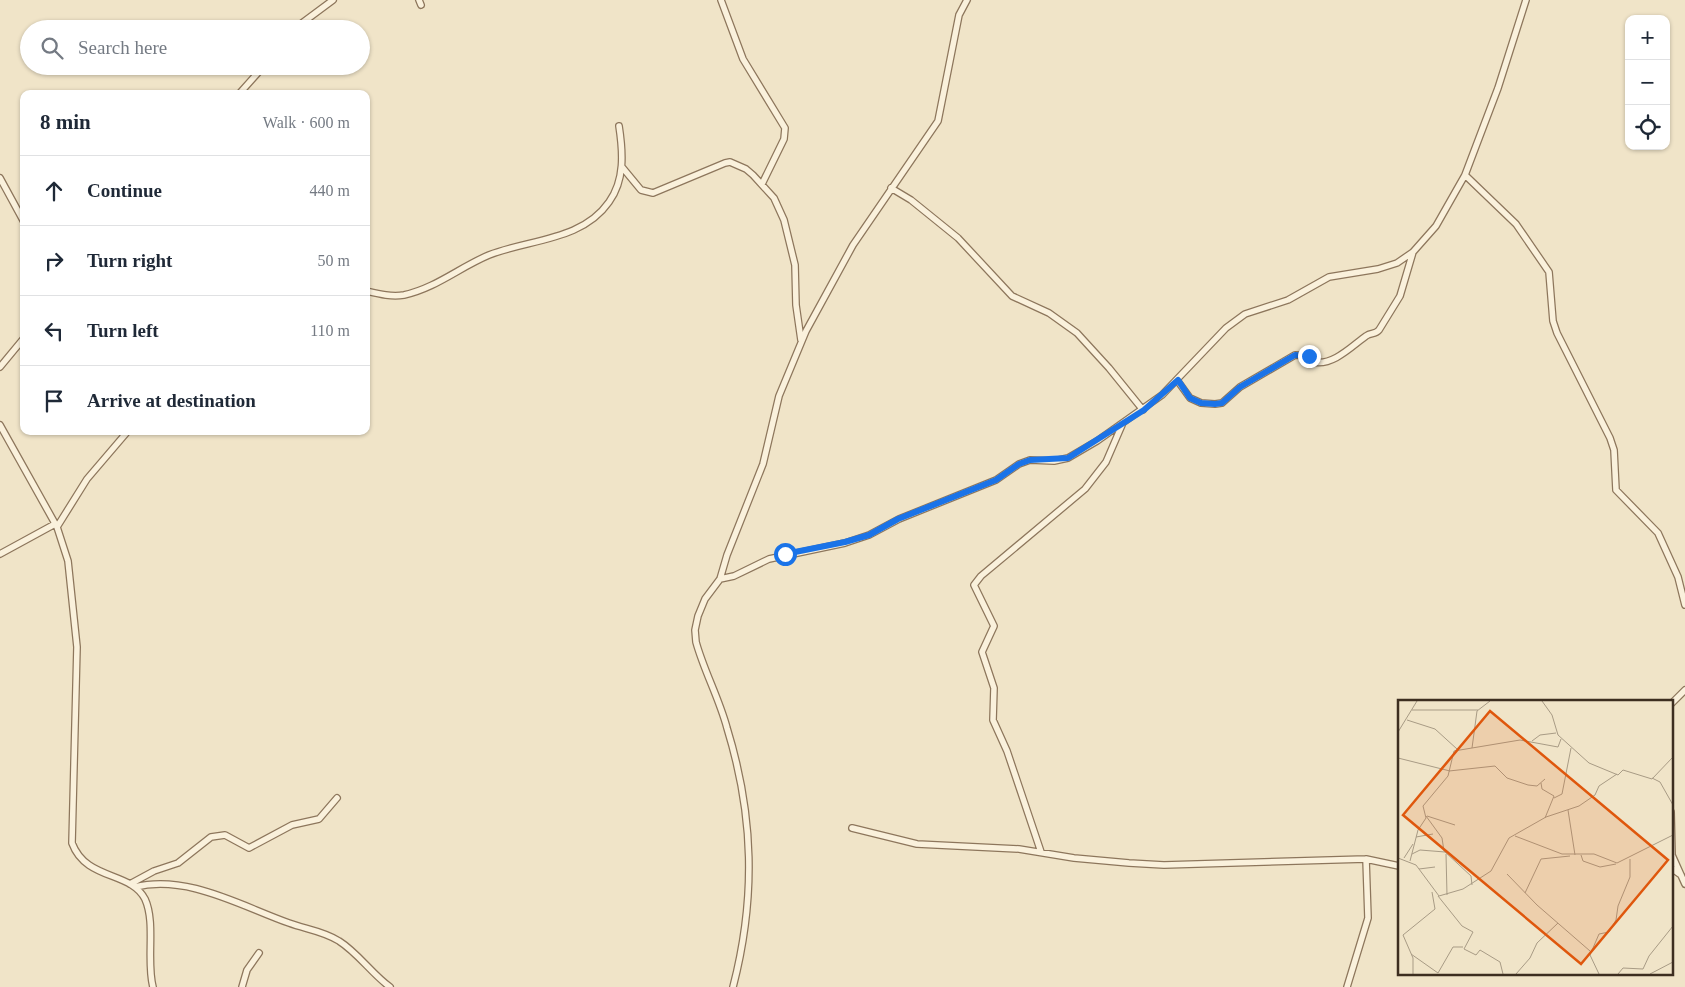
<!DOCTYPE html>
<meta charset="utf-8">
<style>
body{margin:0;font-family:"Times New Roman",serif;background:#f6f6f7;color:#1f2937}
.controls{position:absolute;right:15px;top:15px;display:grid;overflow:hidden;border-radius:10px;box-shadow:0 1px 4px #0004}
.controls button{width:45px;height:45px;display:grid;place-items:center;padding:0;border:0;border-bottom:1px solid #e0e1e3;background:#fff;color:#1f2937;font:25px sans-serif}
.stop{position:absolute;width:15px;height:15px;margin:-11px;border:4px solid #1a73e8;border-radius:50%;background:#fff}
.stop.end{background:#1a73e8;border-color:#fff;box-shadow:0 1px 5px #0008}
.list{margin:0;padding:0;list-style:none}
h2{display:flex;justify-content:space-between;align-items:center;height:65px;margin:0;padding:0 20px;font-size:21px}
h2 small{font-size:16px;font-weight:400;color:#747a83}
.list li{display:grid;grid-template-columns:32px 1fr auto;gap:15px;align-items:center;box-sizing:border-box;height:70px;padding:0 20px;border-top:1px solid #e0e1e3}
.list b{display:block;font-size:19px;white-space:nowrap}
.list em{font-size:16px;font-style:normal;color:#747a83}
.icon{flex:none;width:28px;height:28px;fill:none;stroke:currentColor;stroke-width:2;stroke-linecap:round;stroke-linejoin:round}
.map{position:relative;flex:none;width:1685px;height:987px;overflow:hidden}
.search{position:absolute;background:#fff;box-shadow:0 1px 4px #0004;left:20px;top:20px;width:350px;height:55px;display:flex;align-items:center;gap:12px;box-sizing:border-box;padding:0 18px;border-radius:28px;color:#747a83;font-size:19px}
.panel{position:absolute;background:#fff;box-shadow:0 1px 4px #0004;left:20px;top:90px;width:350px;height:345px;border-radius:10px}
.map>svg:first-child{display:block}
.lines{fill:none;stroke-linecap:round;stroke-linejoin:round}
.street-casing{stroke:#8d765c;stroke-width:8}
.street{stroke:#faf1dc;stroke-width:5.5}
.route{stroke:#1a73e8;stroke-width:6}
.inset-road{fill:none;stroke:#a89b85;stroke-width:1}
.view{fill:#df570d;fill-opacity:0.15;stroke:#df570d;stroke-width:2.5}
.inset-edge{fill:none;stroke:#3d2e20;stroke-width:2.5}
</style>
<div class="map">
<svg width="1685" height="987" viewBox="0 0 1685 987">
<rect width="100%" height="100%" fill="#f0e4c8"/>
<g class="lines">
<defs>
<path id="street" d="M 419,0 L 421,5
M 721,0 L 743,59 L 785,128 L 784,139 L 762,184
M 294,29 L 333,0
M 239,94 L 264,66
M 622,167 L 641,190 L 653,193 L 725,163 L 730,162 L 746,169 L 753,175 L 774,198 L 784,220 L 795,265 L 796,305 L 801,340
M 1465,175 L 1516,224 L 1549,272 L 1553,321 L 1557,333 L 1610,438 L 1614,450 L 1616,490 L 1658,533 L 1678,577 L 1685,605
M 0,178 L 24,222
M 891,188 L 911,200 L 958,238 L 1012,296 L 1049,313 L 1077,333 L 1109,368 L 1143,410
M 366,291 C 379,294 391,297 404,295 C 436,288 460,267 489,255 C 529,239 582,241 609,202 C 625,180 623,152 619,126
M 0,367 L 24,338
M 1177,380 L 1190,398 L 1201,403 L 1215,404 L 1222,403 L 1240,387 L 1295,355 L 1310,356 L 1314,362 C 1333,366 1352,346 1366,336 C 1371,332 1375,335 1379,330 L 1400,296 L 1413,252
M 0,425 L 57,527 L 68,561 L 77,647 L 72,843 C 86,881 131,871 145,899 C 156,923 146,961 153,987
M 57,527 L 87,479 L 128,431
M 0,554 L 55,524
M 720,579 L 734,576 L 769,559 L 845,543 L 869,535 L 899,519 L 996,480 L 1019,464 L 1030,460 L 1054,461 L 1068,458 L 1097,441 L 1162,395 L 1226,328 L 1245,314 L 1288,300 L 1329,277 L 1378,269 L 1397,263 L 1413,252 L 1436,226 L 1465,175 L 1498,88 L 1526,0
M 1671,704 L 1685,690
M 1671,812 L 1672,855 L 1685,884
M 852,828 L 917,844 L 1019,849 L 1074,858 L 1129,863 L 1164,865 L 1366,859 L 1399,866
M 1041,852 L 1007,751 L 993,720 L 994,688 L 982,652 L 994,626 L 974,585 L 981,576 L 1085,489 L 1106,462 L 1122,425
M 1671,868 L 1681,875
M 130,884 L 154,871 L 178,863 L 211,837 L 225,835 L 249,848 L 292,825 L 319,819 L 337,798
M 135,887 C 187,874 241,906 289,923 C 305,929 324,931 339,941 C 358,953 372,974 390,987
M 242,987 L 247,970 L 259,953
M 733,987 C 756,898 754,816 727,728 C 719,698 704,671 696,642 L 695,630 L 698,616 L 705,599 L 720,579 L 727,555 L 763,464 L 779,396 L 806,331 L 853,245 L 938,121 L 959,15 L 967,0
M 1347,987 L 1368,918 L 1366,859"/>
</defs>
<!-- street casing -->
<use href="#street" class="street-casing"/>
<!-- street -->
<use href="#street" class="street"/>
</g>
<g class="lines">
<!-- route -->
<path class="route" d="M 785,554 L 845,542 L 869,535 L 898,519 L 996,480 L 1019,464 L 1030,460 L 1068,458 L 1144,410 L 1178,380 L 1190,398 L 1201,403 L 1215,404 L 1222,403 L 1240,387 L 1295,355 L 1309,356"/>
</g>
<!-- overview -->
<g transform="translate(1398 700)">
<rect width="275" height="275" fill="#f0e4c8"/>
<path class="inset-road" d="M 144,1 L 154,15 L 160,35 L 191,63 L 220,75 L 225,70 L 254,79 L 275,57M 14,10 L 80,10M 9,20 L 37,29 L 59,49M 0,32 L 19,1M 134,41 L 142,35 L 158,33M 74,48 L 122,40 L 160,47 L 163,39M 0,58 L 52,71M 51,71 L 97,66 L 109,78 L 130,85 L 139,86 L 147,79M 254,78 L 262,82 L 275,105M 143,83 L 144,89 L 156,96 L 147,118M 156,98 L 164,94 L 173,48M 170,110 L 177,155M 28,116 L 44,138 L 46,151 L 73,176 L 74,185M 29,116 L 57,125M 117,136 L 164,154 L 196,154 L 219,163 L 275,135M 18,137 L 35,134M 14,154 L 22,150 L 47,152M 48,154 L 49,195M 183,155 L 185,161 L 202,167 L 218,164M 0,158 L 18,165 L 41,196 L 65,189 L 93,171 L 111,138 L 148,117 L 181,106 L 197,95 L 201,86 L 219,74M 6,158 L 15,144M 12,161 L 20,130 L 28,118 L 25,106 L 50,76 L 56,51 L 74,48 L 79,11 L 92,1M 21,169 L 37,167M 109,174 L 139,205 L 192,251M 127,193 L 143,159 L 172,156M 40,196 L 64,226 L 75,232 L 66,249 L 78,255 L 82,250 L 102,262 L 105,274M 13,254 L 40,273 L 55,247 L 65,247M 15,274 L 15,258 L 5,235 L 37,209 L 34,192M 118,274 L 132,258 L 139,243 L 160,223M 201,274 L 192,255 L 201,234 L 211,232 L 218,220 L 220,206 L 232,177 L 232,159M 220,274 L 225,268 L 245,269 L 251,256 L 275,226M 252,274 L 275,262"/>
<path class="view" d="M 92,11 L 270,160 L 183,264 L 5,115 Z"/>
<rect width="275" height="275" class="inset-edge"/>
</g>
</svg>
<div class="controls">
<button>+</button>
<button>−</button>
<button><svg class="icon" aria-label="locate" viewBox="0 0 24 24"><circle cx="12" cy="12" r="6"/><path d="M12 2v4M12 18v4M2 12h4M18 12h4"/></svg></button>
</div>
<div class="stop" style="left:785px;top:554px"></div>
<div class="stop end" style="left:1309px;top:356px"></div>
<div class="search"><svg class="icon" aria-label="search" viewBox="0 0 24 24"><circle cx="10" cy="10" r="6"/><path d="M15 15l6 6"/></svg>Search here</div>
<section class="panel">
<h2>8 min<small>Walk · 600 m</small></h2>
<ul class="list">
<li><svg class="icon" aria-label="ahead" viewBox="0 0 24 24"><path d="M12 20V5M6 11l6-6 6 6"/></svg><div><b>Continue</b></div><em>440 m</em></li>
<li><svg class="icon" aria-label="right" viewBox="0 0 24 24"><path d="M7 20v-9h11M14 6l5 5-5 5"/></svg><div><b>Turn right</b></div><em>50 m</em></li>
<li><svg class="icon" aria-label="left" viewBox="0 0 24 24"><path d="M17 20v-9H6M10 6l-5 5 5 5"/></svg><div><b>Turn left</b></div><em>110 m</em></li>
<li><svg class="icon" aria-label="arrive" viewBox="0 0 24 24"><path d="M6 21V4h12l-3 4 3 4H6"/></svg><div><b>Arrive at destination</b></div></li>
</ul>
</section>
</div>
